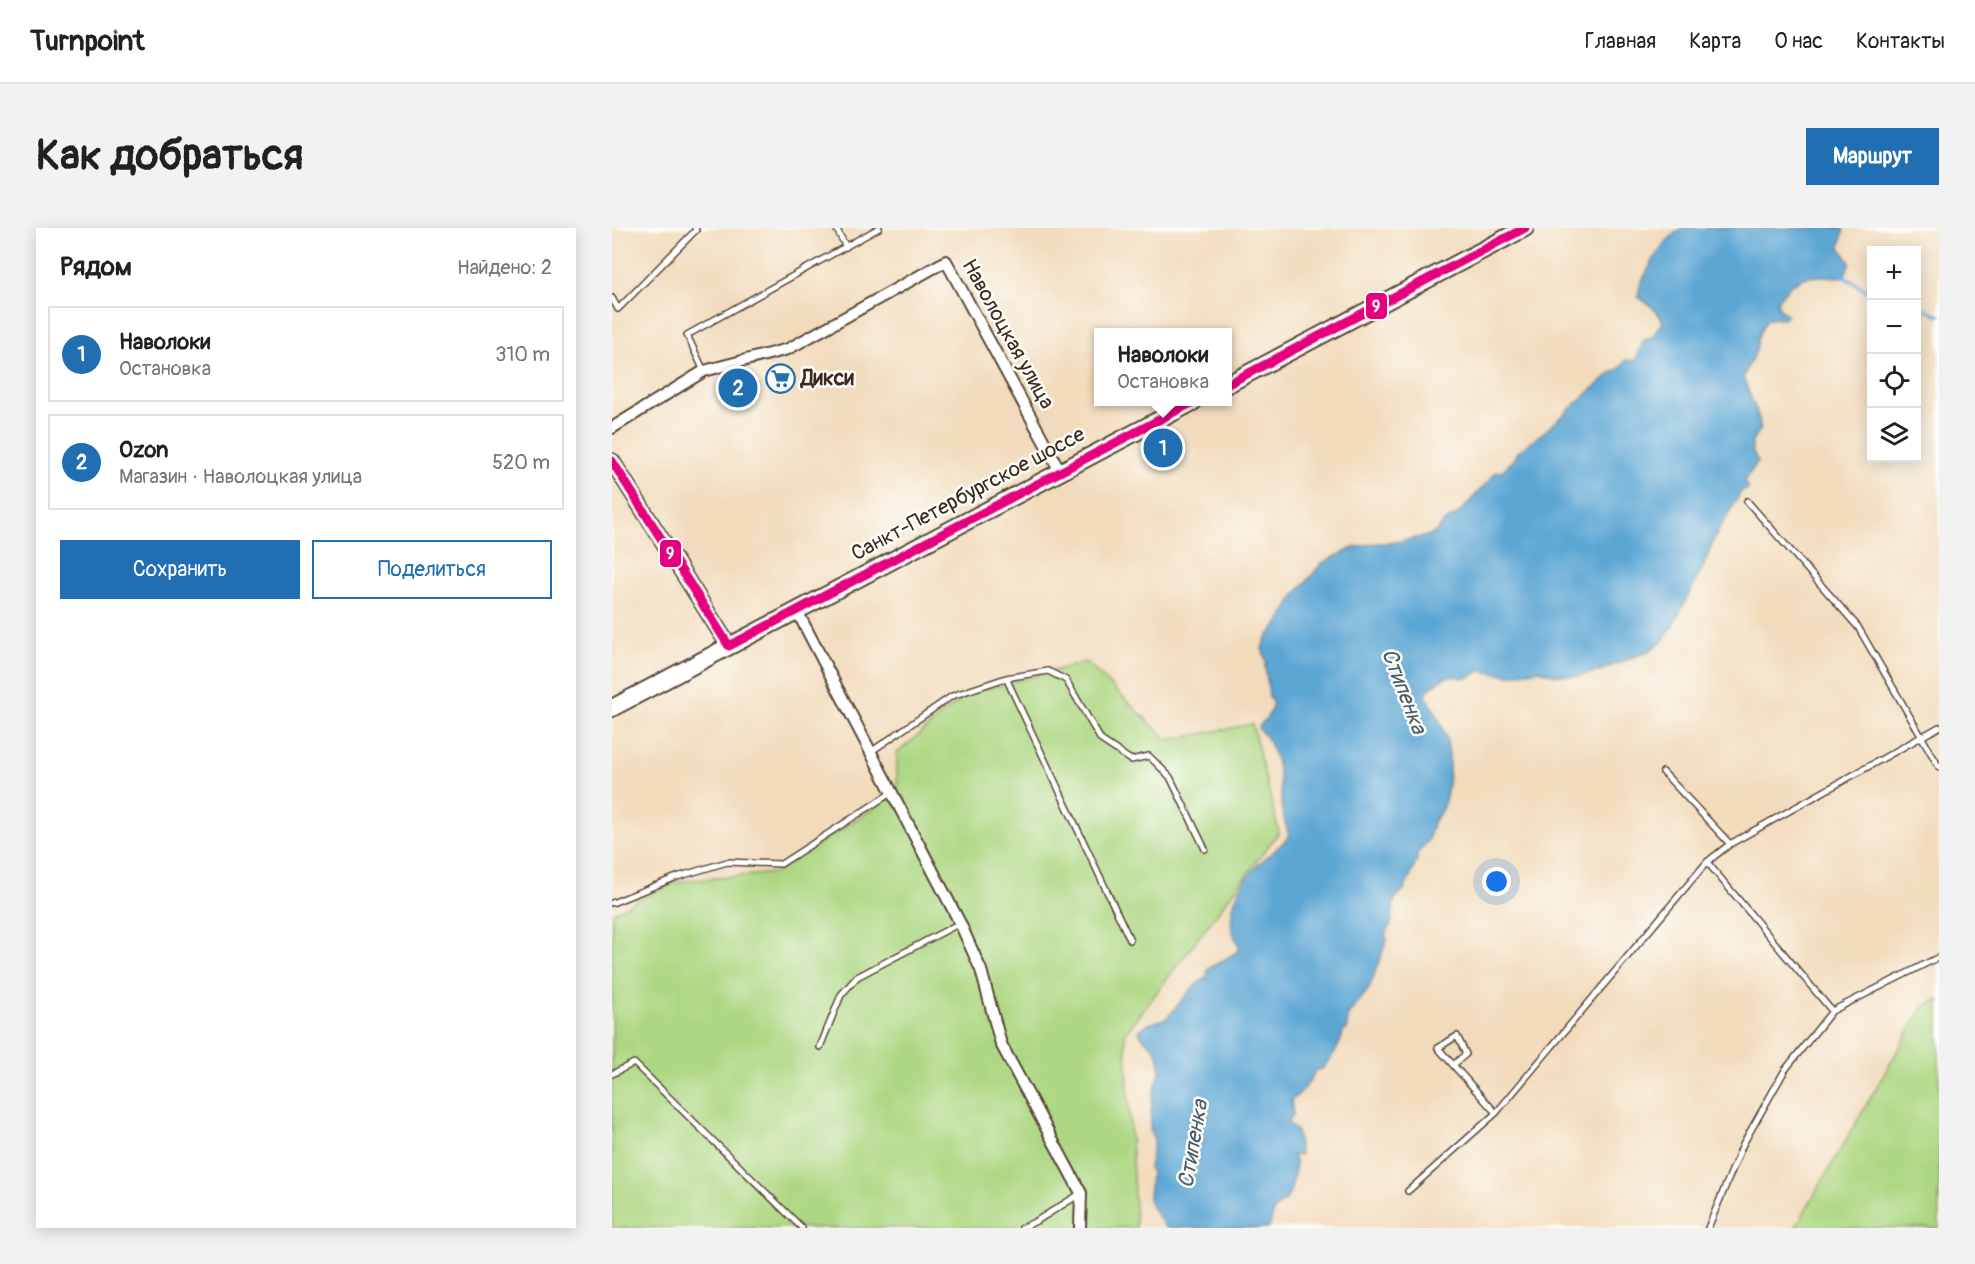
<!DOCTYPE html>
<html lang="ru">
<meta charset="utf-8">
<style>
body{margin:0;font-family:Pangolin,sans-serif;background:#f2f2f2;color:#202124}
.controls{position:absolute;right:18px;top:18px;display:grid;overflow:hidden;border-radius:0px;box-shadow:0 3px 15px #0003}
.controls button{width:54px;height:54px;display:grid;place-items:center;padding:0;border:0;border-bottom:2px solid #e0e0e0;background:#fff;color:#202124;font:30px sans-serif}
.you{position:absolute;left:885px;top:654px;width:21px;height:21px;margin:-15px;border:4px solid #fff;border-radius:50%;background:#1a73e8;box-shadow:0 0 0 9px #1a73e833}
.badge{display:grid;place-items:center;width:39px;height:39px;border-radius:50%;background:#1f6fb2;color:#fff;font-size:20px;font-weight:700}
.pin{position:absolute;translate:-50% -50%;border:3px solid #fff;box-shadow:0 2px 6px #0006}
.popup{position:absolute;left:482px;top:100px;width:138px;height:78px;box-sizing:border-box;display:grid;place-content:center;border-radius:0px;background:#fff;filter:drop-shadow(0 2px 4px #0005);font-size:20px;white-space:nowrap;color:#757577}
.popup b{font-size:22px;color:#202124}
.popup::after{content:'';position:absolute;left:50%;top:100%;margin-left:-12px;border:12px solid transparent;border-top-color:#fff}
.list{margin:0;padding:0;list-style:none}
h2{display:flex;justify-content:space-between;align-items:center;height:78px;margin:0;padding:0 24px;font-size:26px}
h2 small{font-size:20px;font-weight:400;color:#757577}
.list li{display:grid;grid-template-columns:39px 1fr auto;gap:18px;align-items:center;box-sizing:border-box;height:96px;margin:0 12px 12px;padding:0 12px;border:2px solid #e0e0e0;border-radius:0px}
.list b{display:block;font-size:22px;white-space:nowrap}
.list p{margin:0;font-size:20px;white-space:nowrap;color:#757577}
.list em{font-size:20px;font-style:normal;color:#757577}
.actions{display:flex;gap:12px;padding:18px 24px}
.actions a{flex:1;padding:14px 0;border:2px solid #1f6fb2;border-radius:0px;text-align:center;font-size:21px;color:#1f6fb2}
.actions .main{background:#1f6fb2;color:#fff}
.icon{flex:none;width:33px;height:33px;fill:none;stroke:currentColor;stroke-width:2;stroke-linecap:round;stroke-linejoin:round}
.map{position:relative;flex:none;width:1327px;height:1000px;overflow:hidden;border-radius:0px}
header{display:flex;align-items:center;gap:36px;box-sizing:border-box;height:84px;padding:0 30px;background:#fff;border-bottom:2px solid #e0e0e0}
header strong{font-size:28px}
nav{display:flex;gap:33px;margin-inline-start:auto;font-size:21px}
.intro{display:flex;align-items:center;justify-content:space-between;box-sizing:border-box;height:144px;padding:0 36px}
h1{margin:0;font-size:42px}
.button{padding:15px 27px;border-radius:0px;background:#1f6fb2;color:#fff;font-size:21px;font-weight:700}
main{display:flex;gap:36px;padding:0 36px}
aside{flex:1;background:#fff;border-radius:0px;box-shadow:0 3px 15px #0003}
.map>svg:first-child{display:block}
.green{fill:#add782;stroke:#748050;stroke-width:1.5}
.water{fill:#5ca6d4;stroke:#4c6879;stroke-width:1.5}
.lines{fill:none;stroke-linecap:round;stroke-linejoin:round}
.stream{stroke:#5ca6d4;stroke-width:4}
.lane-casing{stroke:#564536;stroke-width:8}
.street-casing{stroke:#564536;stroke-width:14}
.secondary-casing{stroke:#564536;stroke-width:18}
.primary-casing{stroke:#564536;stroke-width:20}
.lane{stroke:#fff;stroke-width:5}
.street{stroke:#fff;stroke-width:10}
.secondary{stroke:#fff;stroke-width:15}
.primary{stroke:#fff;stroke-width:16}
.bus-1-casing{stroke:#fdfcf7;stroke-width:14}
.bus-1{stroke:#e5007d;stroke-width:9}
.labels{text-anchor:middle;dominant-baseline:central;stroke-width:5;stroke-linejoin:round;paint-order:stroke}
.street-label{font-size:21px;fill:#3b2a1e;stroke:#fdfcf7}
.poi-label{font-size:21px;font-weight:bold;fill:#3b2a1e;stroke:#fdfcf7;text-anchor:start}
.water-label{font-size:22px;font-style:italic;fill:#485c67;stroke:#fdfcf7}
.line-badge{stroke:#fdfcf7;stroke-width:2}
.badge-label{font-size:16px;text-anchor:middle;font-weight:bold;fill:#fff}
</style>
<header>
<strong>Turnpoint</strong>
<nav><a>Главная</a><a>Карта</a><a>О нас</a><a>Контакты</a></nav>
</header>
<div class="intro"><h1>Как добраться</h1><a class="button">Маршрут</a></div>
<main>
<aside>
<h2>Рядом<small>Найдено: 2</small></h2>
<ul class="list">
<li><span class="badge">1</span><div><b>Наволоки</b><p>Остановка</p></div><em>310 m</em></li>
<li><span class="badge">2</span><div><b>Ozon</b><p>Магазин · Наволоцкая улица</p></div><em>520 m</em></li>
</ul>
<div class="actions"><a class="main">Сохранить</a><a>Поделиться</a></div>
</aside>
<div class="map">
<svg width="1327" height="1000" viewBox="0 0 1327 1000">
<rect width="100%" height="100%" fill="#fdfcf7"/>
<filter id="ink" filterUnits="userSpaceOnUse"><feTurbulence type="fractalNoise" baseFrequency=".0167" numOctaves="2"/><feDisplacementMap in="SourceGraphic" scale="12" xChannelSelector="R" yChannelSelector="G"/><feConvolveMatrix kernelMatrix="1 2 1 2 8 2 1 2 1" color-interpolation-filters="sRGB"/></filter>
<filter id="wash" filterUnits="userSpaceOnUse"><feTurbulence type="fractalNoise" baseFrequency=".008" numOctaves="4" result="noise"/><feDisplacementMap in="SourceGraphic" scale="24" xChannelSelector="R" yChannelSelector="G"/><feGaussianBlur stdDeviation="1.35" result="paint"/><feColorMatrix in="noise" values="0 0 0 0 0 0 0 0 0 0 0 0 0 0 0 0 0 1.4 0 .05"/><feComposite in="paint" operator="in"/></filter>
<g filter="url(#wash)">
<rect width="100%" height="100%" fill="#f2dbbc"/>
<!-- green -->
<path class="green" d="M 474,434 L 556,512 L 640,496 L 667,604 L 513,806 L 524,1000 L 0,1000 L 0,685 L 61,654 L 162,645 L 285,565 L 285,525 L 355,466 Z
M 1327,771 L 1327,1000 L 1183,1000 L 1311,779 Z"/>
<!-- water -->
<path class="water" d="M 1069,0 L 1232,0 L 1228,19 L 1238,35 L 1232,49 C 1198,48 1187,43 1165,73 L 1167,80 L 1175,87 L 1172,90 L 1155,91 C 1150,101 1143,109 1145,121 C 1139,131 1137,139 1131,149 L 1146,187 L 1149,201 L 1140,213 L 1140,223 L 1146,234 L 1132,253 L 1136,260 L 1134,262 L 1130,262 L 1102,311 L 1091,339 L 1059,401 L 1050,414 L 1037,423 L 982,445 L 965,448 L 944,447 L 927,442 L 896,447 L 868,443 C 851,456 850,446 835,449 C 828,451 821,458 815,463 L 814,468 C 822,480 828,493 833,506 C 840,527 839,578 822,592 L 816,613 L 805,626 L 805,632 L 793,660 L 782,673 L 779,697 L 773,707 L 775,711 L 757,761 L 736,787 L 735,802 L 731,803 C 729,819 719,830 709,842 L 705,841 L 692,861 L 679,873 L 681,887 L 675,894 L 685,904 L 688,927 L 681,927 L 684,936 L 679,961 L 674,972 L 662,982 L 657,1000 L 554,1000 L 538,976 L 537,969 L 539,946 L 537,940 L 542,913 L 538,903 L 540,870 L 548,844 L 547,830 L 543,821 L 530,809 L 527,803 L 534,797 L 555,790 L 581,759 L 595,749 L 596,741 L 625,724 L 627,718 C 625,713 621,707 620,701 C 616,678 630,652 646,637 C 656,627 668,620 677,608 C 675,599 671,590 670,581 C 668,552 668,522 646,500 C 654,490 662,484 660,471 L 657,469 L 653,438 L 655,436 L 650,420 L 653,412 L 668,393 L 682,368 L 710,335 L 741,320 L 763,315 L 778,315 L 815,308 L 824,304 L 832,294 L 844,287 L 854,278 L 885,243 L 889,244 L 902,231 L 907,223 L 932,204 L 999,145 L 1006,142 L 1014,132 L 1021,133 L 1026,128 L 1031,113 L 1044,107 L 1045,101 L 1051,95 C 1048,84 1036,75 1026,69 C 1027,55 1032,49 1038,38 C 1047,20 1054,13 1069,0 Z"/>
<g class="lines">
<!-- stream -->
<path class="stream" d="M 1230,47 L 1260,66
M 1304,78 L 1327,87"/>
</g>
</g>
<g filter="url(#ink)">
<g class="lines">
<defs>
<path id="lane" d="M 224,0 L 234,19
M 0,70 L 6,81 L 84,2 L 83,0
M 92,143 L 75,107 L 267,0
M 1135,273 L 1246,399 L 1327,539
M 394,450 L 518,712
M 260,523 L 340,468 L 394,450 L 436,443 L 454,452 L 489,512 L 519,532 L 537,528 L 558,549 L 593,621
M 1051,544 L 1118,616
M 1095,634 L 1220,783
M 0,675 L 65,649 L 115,634 L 169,636 L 279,565
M 208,819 L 229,767 L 245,749 L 348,695
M 841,837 L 854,826 L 845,808 L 826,820 L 884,885
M 0,846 L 22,835 L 190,1000
M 796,963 L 884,885 L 1095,634 L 1118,616 L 1327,499
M 410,1000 L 426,992 L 468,966
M 1096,1000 L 1131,916 L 1173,842 L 1220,783 L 1327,729"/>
<path id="street" d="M 0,200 L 92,143 L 176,121 L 334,33 L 448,243
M 185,383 L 348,695 L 369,742 L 389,816 L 469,965 L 468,1000"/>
<path id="secondary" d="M 0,233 L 117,418"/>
<path id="primary" d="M 616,156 L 913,0
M 0,480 L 581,174"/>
</defs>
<!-- lane casing -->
<use href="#lane" class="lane-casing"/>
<!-- street casing -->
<use href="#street" class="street-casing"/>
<!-- secondary casing -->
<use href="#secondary" class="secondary-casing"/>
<!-- primary casing -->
<use href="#primary" class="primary-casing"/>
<!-- lane -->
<use href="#lane" class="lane"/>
<!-- street -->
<use href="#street" class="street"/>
<!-- secondary -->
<use href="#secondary" class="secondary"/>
<!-- primary -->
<use href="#primary" class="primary"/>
<defs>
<path id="bus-1" d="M 616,156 L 913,0
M 0,233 L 117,418
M 117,418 L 581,174"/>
</defs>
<!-- bus-1 casing -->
<use href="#bus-1" class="bus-1-casing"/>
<!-- bus-1 -->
<use href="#bus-1" class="bus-1"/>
</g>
</g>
<!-- icons -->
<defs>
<symbol id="supermarket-ring" viewBox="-11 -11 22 22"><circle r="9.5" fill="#fdfcf7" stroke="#1f6fb2" stroke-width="1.5"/><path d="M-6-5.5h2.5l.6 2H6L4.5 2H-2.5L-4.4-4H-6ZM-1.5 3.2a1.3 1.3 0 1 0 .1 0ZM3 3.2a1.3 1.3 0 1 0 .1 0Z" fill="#1f6fb2"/></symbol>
</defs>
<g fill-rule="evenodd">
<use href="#supermarket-ring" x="152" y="134" width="33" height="33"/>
</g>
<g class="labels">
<!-- street labels -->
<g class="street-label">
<text transform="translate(396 106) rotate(61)">Наволоцкая улица</text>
<text transform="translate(356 266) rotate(-28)">Санкт-Петербургское шоссе</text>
</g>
<!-- poi labels -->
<g class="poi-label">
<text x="189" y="150">Дикси</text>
</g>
<!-- water labels -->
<g class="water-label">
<text transform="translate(792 463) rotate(69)">Стипенка</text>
<text transform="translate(581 916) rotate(-80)">Стипенка</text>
</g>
</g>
<g class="line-badge">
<rect x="753" y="64" width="23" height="28" rx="6" fill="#e5007d"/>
<rect x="47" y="311" width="23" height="29" rx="6" fill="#e5007d"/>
</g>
<g class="badge-label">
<text x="764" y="84">9</text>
<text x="58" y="331">9</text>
</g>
</svg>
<div class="controls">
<button>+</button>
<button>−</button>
<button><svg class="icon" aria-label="locate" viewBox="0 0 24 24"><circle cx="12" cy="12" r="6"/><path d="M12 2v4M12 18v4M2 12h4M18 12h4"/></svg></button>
<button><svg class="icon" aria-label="layers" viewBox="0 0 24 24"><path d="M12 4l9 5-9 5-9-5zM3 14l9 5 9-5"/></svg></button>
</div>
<div class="you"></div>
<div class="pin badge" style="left:551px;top:220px">1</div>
<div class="popup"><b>Наволоки</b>Остановка</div>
<div class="pin badge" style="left:126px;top:160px">2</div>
</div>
</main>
